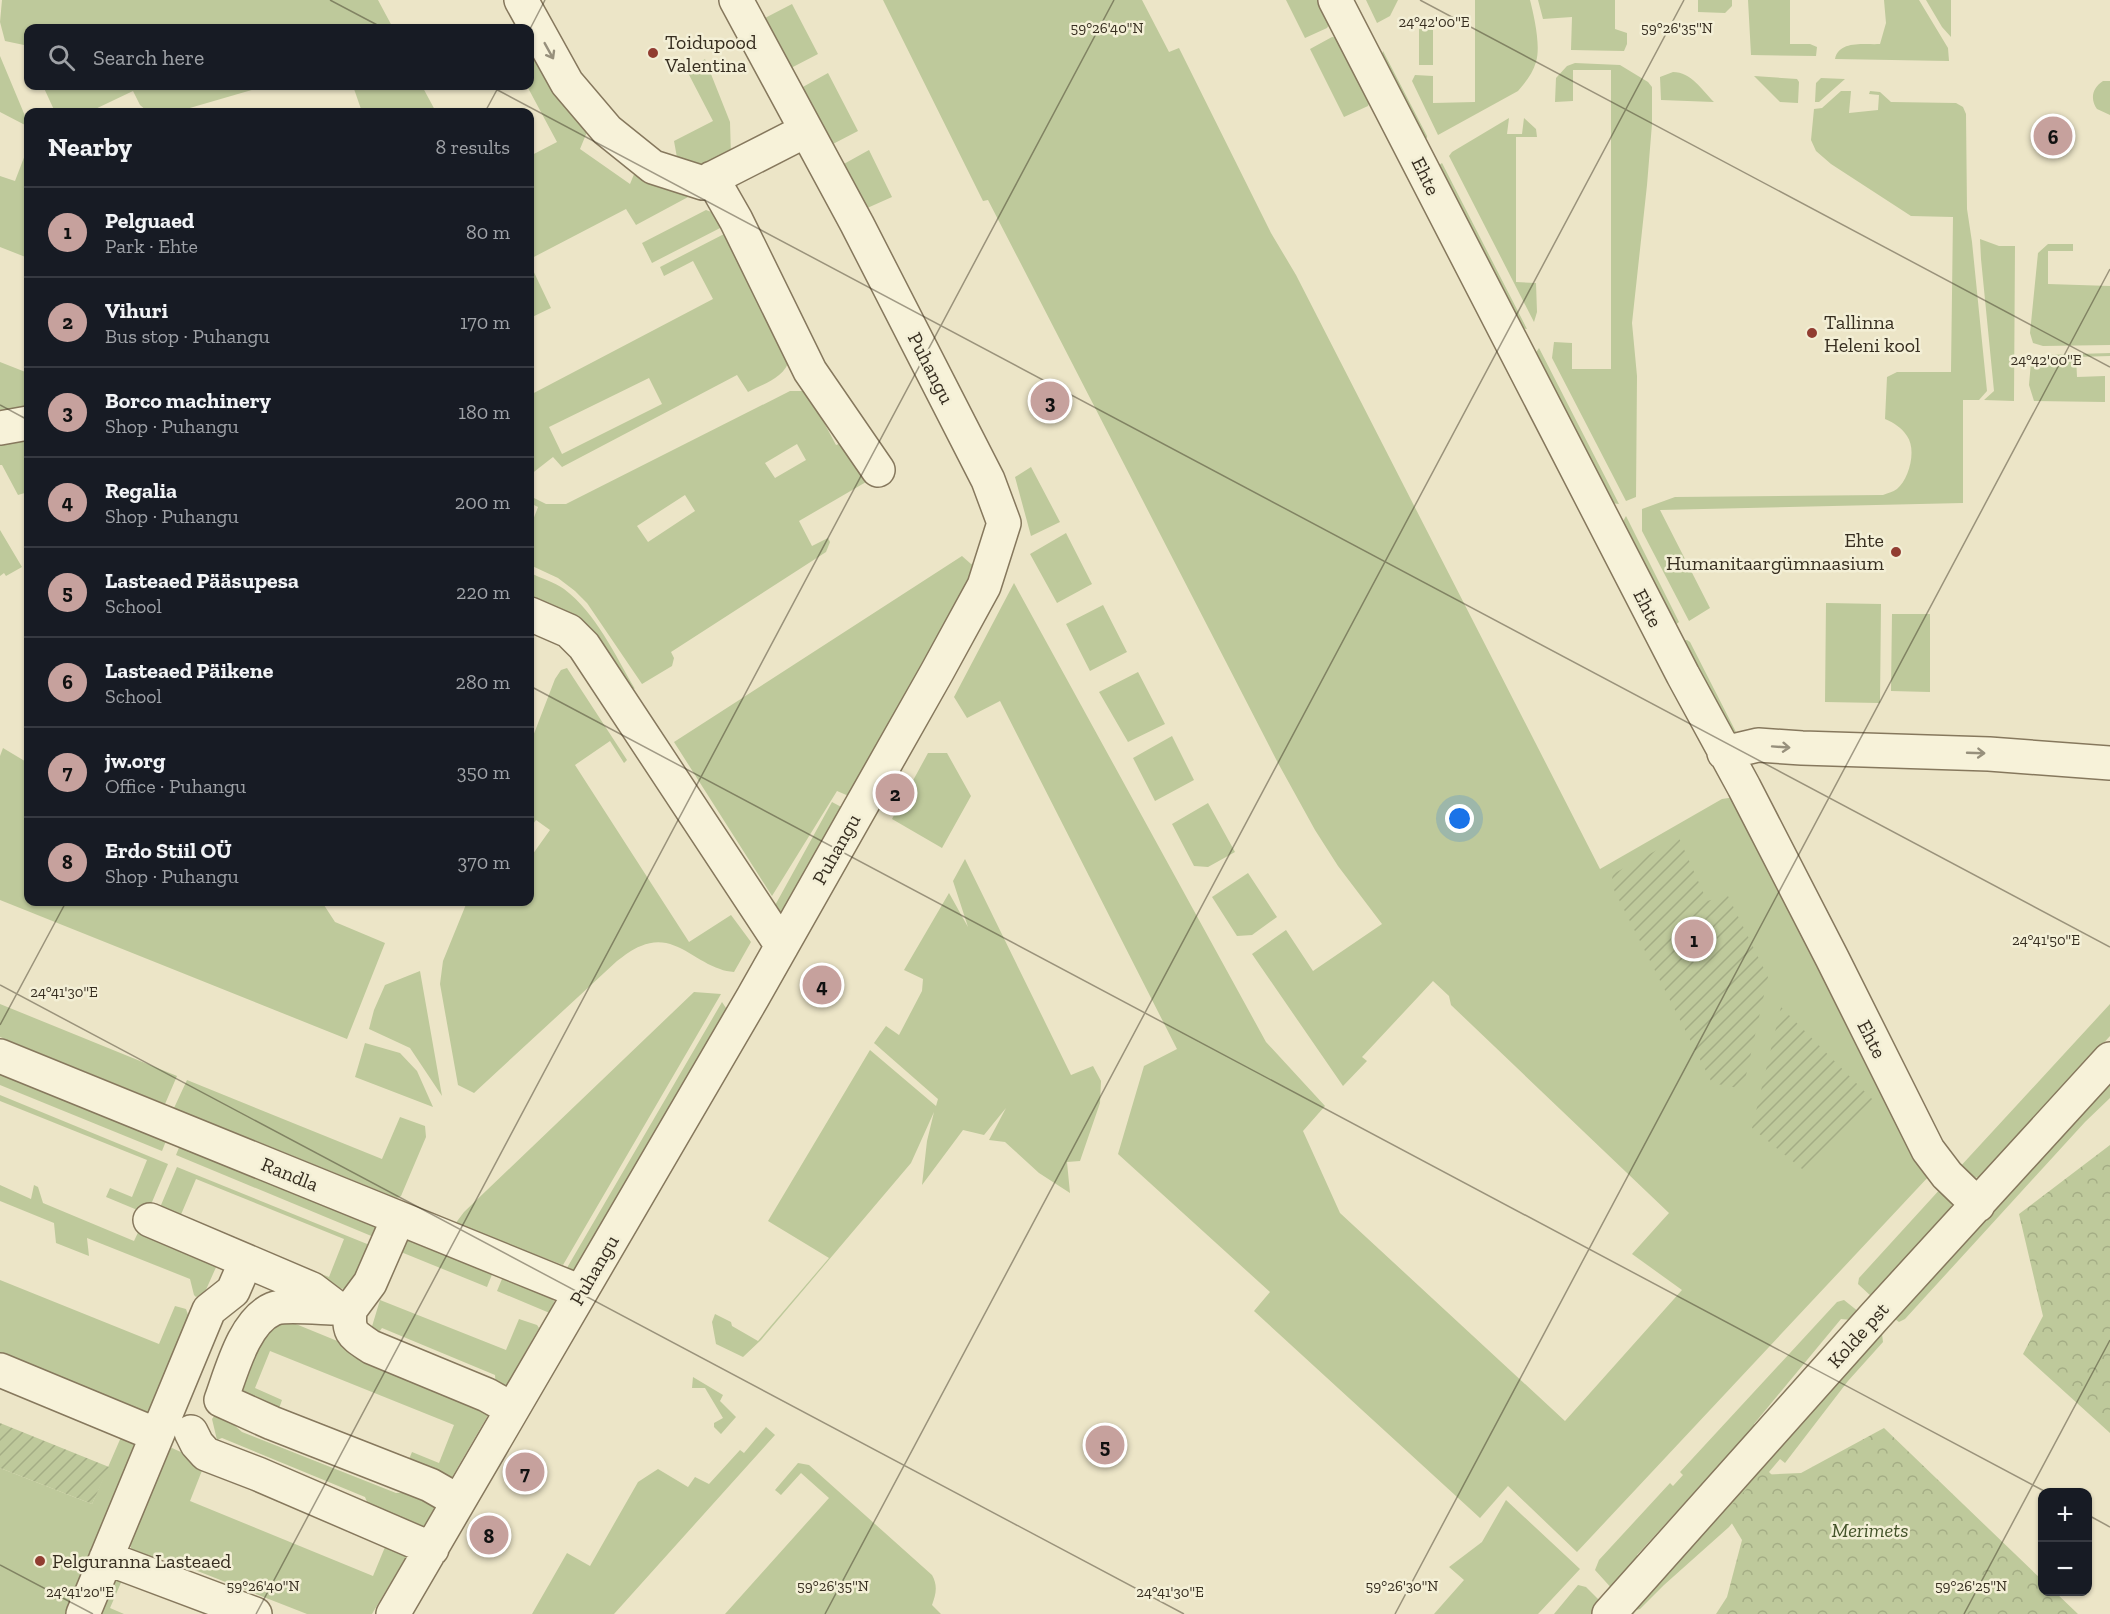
<!DOCTYPE html>
<meta charset="utf-8">
<style>
body{margin:0;font-family:"Zilla Slab",serif;background:#242831;color:#f1f3f6}
.controls{position:absolute;right:18px;bottom:18px;display:grid;overflow:hidden;border-radius:12px;box-shadow:0 2px 4px #0004}
.controls button{width:54px;height:54px;display:grid;place-items:center;padding:0;border:0;border-bottom:2px solid #363941;background:#171b24;color:#f1f3f6;font:30px sans-serif}
.you{position:absolute;left:1460px;top:819px;width:21px;height:21px;margin:-15px;border:4px solid #fff;border-radius:50%;background:#1a73e8;box-shadow:0 0 0 9px #1a73e833}
.badge{display:grid;place-items:center;width:39px;height:39px;border-radius:50%;background:#c6a19d;color:#111;font-size:20px;font-weight:700}
.pin{position:absolute;translate:-50% -50%;border:3px solid #fff;box-shadow:0 2px 6px #0006}
.list{margin:0;padding:0;list-style:none}
h2{display:flex;justify-content:space-between;align-items:center;height:78px;margin:0;padding:0 24px;font-size:26px}
h2 small{font-size:20px;font-weight:400;color:#9ea1a6}
.list li{display:grid;grid-template-columns:39px 1fr auto;gap:18px;align-items:center;box-sizing:border-box;height:90px;padding:0 24px;border-top:2px solid #363941}
.list b{display:block;font-size:22px;white-space:nowrap}
.list p{margin:0;font-size:20px;white-space:nowrap;color:#9ea1a6}
.list em{font-size:20px;font-style:normal;color:#9ea1a6}
.icon{flex:none;width:33px;height:33px;fill:none;stroke:currentColor;stroke-width:2;stroke-linecap:round;stroke-linejoin:round}
.map{position:relative;flex:none;width:2110px;height:1614px;overflow:hidden}
.search{position:absolute;background:#171b24;box-shadow:0 2px 4px #0004;left:24px;top:24px;width:510px;height:66px;display:flex;align-items:center;gap:15px;box-sizing:border-box;padding:0 21px;border-radius:12px;color:#9ea1a6;font-size:22px}
.panel{position:absolute;background:#171b24;box-shadow:0 2px 4px #0004;left:24px;top:108px;width:510px;height:798px;border-radius:12px}
.map>svg:first-child{display:block}
.green{fill:#bec99b;fill-rule:evenodd}
.forest{fill:url(#forest-crowns)}
.garden{fill:url(#garden-furrows)}
.lines{fill:none;stroke-linecap:round;stroke-linejoin:round}
.minor-casing{stroke:#86785d;stroke-width:36}
.minor{stroke:#f7f2d9;stroke-width:33}
.oneway{stroke:#97907c}
.ticks{fill:none;stroke:#372e20;stroke-width:1.5;stroke-opacity:0.45}
.poi-dot{fill:#913d31;stroke:#f3efd6;stroke-width:2}
.labels{text-anchor:middle;dominant-baseline:central;stroke-width:5;stroke-linejoin:round;paint-order:stroke}
.poi-label{font-size:20px;fill:#372e20;stroke:#f3efd6;text-anchor:start}
.street-label{font-size:20px;fill:#372e20;stroke:#f3efd6}
.park-label{font-size:20px;font-style:italic;fill:#425228;stroke:#f3efd6}
.ticks-label{font-size:15px;text-anchor:middle;fill:#372e20;stroke:#f3efd6;stroke-width:5;stroke-linejoin:round;paint-order:stroke}
</style>
<div class="map">
<svg width="2110" height="1614" viewBox="0 0 2110 1614">
<defs>
<pattern id="forest-crowns" width="20" height="18" patternUnits="userSpaceOnUse" patternTransform="scale(1.5)"><rect width="20" height="18" fill="#bec99b"/><path d="M2 6a3 3 0 1 1 6 0M12 15a3 3 0 1 1 6 0" fill="none" stroke="#a4ad85"/></pattern>
<pattern id="garden-furrows" width="10" height="10" patternUnits="userSpaceOnUse" patternTransform="scale(1.5)"><rect width="10" height="10" fill="#bec99b"/><path d="M-1 1l2-2M0 10L10 0M9 11l2-2" fill="none" stroke="#a4ad85"/></pattern>
</defs>
<rect width="100%" height="100%" fill="#ece5c7"/>
<!-- green -->
<path class="green" d="M 2,0 L 378,0 L 393,28 L 28,28 L 28,55 L 24,45 L 5,41 L 0,22 Z
M 883,0 L 1142,0 L 1169,52 L 1179,48 L 1271,233 L 1296,275 L 1600,869 L 1722,799 L 1735,797 L 1930,1175 L 1577,1552 L 1508,1486 L 1480,1518 L 1254,1311 L 1270,1292 L 1118,1154 L 1144,1066 L 1177,1049 L 1000,701 L 967,718 L 954,697 L 1014,583 L 1266,1042 L 1325,1106 L 1303,1131 L 1340,1213 L 1565,1421 L 1682,1290 L 1632,1254 L 1669,1213 L 1451,1005 L 1449,996 L 1433,981 L 1362,1057 L 1367,1061 L 1343,1086 L 1252,954 L 1286,930 L 1313,971 L 1382,924 L 1338,866 L 1315,830 L 1278,763 L 988,200 L 983,201 Z
M 1286,0 L 1322,0 L 1332,20 L 1327,28 L 1305,38 Z
M 1366,0 L 1398,0 L 1390,16 L 1377,23 Z
M 1475,0 L 1530,0 C 1534,16 1541,46 1536,62 C 1533,73 1525,83 1518,91 L 1438,135 L 1412,81 L 1415,75 L 1433,76 L 1433,103 L 1475,102 Z
M 1538,0 L 1615,0 L 1615,29 L 1627,33 L 1627,44 L 1624,51 L 1571,50 L 1572,17 L 1543,19 Z
M 1698,0 L 1732,0 L 1732,6 L 1725,13 L 1698,12 Z
M 1748,0 L 1790,0 L 1790,44 L 1810,44 L 1817,47 L 1816,56 L 1751,55 Z
M 1884,0 L 1919,0 L 1948,48 L 1949,61 L 1835,59 C 1839,40 1865,45 1880,44 L 1886,23 Z
M 1926,0 L 1951,0 L 1951,37 L 1942,27 Z
M 792,4 L 818,54 L 791,68 L 765,18 Z
M 1419,29 L 1433,30 L 1433,65 L 1419,65 Z
M 530,36 L 587,132 L 580,149 L 630,184 L 637,167 L 690,196 L 636,225 L 626,209 L 530,259 L 530,156 L 557,142 L 527,86 L 530,86 Z
M 1332,37 L 1341,38 L 1371,97 L 1368,106 L 1344,117 L 1310,49 Z
M 1383,51 L 1427,136 L 1427,138 L 1423,138 L 1381,59 Z
M 0,56 L 28,123 L 25,125 L 0,112 Z
M 705,59 L 730,122 L 731,156 L 702,165 L 678,163 L 674,141 L 713,121 L 687,71 Z
M 1575,63 L 1620,65 L 1648,82 L 1652,87 L 1652,124 L 1647,185 L 1632,323 L 1637,376 L 1636,497 L 1626,501 L 1552,358 L 1554,342 L 1572,343 L 1572,369 L 1611,369 L 1611,70 L 1573,70 L 1573,101 L 1555,102 L 1556,78 L 1567,66 Z
M 1673,72 C 1691,72 1702,90 1714,102 L 1661,100 L 1660,77 Z
M 828,73 L 858,131 L 831,145 L 801,88 Z
M 1754,76 L 1797,79 L 1799,82 L 1798,103 L 1780,102 Z
M 1821,78 L 1845,79 L 1819,102 L 1815,102 L 1816,83 Z
M 2103,81 L 2110,81 L 2110,115 L 2097,109 C 2090,99 2092,88 2103,81 Z
M 43,86 L 265,86 L 176,112 L 148,112 L 140,105 L 133,91 L 89,112 L 55,112 Z
M 353,86 L 422,86 L 436,112 L 362,112 Z
M 1841,91 L 1851,91 L 1849,113 L 1878,110 L 1879,95 L 1869,94 L 1870,91 L 1880,92 L 1891,102 L 1956,103 L 1963,107 L 1966,114 L 1967,209 L 1972,242 L 1987,391 L 1979,400 L 1963,400 L 1963,503 L 1660,510 L 1710,608 L 1689,621 L 1642,531 L 1642,509 L 1675,497 L 1883,495 C 1887,493 1893,492 1897,489 C 1909,479 1917,450 1907,436 C 1901,427 1894,423 1885,419 L 1887,377 L 1897,372 L 1951,372 L 1953,217 L 1911,216 L 1831,164 L 1816,151 L 1811,140 L 1814,109 L 1822,108 Z
M 1509,118 L 1507,134 L 1522,134 L 1524,118 L 1536,129 L 1537,137 L 1516,137 L 1516,282 L 1536,283 L 1537,312 L 1534,322 L 1449,156 L 1452,152 Z
M 28,147 L 28,258 L 0,247 L 0,176 L 15,181 Z
M 869,150 L 892,197 L 865,209 L 842,165 Z
M 1442,163 L 1527,329 L 1520,328 L 1435,168 Z
M 706,210 L 714,213 L 724,226 L 652,263 L 642,243 Z
M 726,233 L 790,358 C 785,378 765,383 748,392 L 737,375 L 562,467 L 553,457 L 530,475 L 530,395 L 713,299 L 693,261 L 664,276 L 660,267 ZM 649,378 L 662,404 L 562,454 L 549,427 Z
M 1980,239 L 1999,246 L 2015,246 L 2014,401 L 1984,400 L 1994,391 L 1981,259 Z
M 2048,244 L 2073,244 L 2073,251 L 2048,251 L 2048,284 L 2110,286 L 2110,345 L 2043,346 L 2033,343 L 2030,333 L 2038,253 Z
M 530,264 L 551,308 L 530,318 Z
M 1539,348 L 1619,504 L 1611,503 L 1535,354 Z
M 2110,353 L 2110,356 L 2076,357 L 2077,377 L 2105,376 L 2105,402 L 2034,401 L 2029,385 L 2031,362 L 2046,355 Z
M 0,362 L 28,373 L 28,414 L 0,421 Z
M 790,391 L 807,391 L 836,445 L 845,442 L 866,482 L 799,521 L 812,546 L 828,538 L 830,542 L 826,552 L 671,652 L 674,658 L 672,666 L 642,684 L 587,603 L 575,591 L 558,578 L 530,565 L 530,528 L 538,507 L 530,503 L 530,496 L 546,504 L 566,504 ZM 797,444 L 806,460 L 775,478 L 765,463 ZM 685,495 L 695,511 L 648,542 L 637,526 Z
M 28,432 L 28,492 L 18,495 L 2,465 L 0,465 L 0,439 Z
M 1031,467 L 1060,522 L 1031,536 L 1015,477 Z
M 1626,516 L 1679,622 L 1674,626 L 1621,525 Z
M 0,530 L 22,567 L 6,576 L 4,573 L 0,576 Z
M 1066,533 L 1092,584 L 1057,603 L 1030,554 Z
M 962,556 L 971,564 L 981,562 L 851,797 L 837,791 L 772,896 L 674,742 Z
M 530,573 C 541,578 554,582 564,589 C 596,613 615,655 635,689 L 627,685 L 530,603 Z
M 1826,603 L 1881,604 L 1880,703 L 1825,702 Z
M 1103,605 L 1127,652 L 1090,671 L 1066,624 Z
M 1892,614 L 1930,614 L 1930,692 L 1891,691 Z
M 1687,640 L 1690,642 L 1737,734 L 1732,733 L 1682,641 Z
M 567,668 L 627,760 L 624,763 L 610,741 L 575,765 L 689,942 L 731,915 L 751,942 L 734,972 C 729,971 724,971 720,969 C 693,960 672,932 641,946 C 632,949 624,956 617,961 L 474,1093 L 458,1085 L 440,984 L 443,961 L 467,902 L 530,902 L 530,858 L 550,830 L 536,820 L 530,828 L 530,744 L 555,679 L 561,670 Z
M 1138,672 L 1165,724 L 1128,742 L 1099,692 Z
M 1172,736 L 1194,780 L 1155,801 L 1133,758 Z
M 3,748 L 28,763 L 28,902 L 322,902 L 335,922 L 385,943 L 347,1039 L 0,900 L 0,756 Z
M 928,753 L 947,753 L 971,796 L 942,848 L 892,819 Z
M 832,802 L 845,809 L 792,903 L 782,912 L 773,909 Z
M 1208,803 L 1235,852 L 1208,867 L 1194,866 L 1172,824 Z
M 965,859 L 1071,1075 L 1093,1066 L 1101,1081 L 1100,1103 L 1080,1161 L 1067,1162 L 1070,1193 L 1039,1173 L 1005,1142 L 989,1140 L 1006,1108 L 984,1135 L 963,1130 L 922,1185 L 927,1141 L 934,1112 L 911,1163 L 761,1340 L 743,1357 L 716,1344 L 712,1322 L 715,1314 L 731,1322 L 732,1326 L 758,1341 L 829,1258 L 768,1221 L 870,1050 L 936,1106 L 938,1099 L 874,1043 L 886,1026 L 899,1035 L 922,991 L 923,979 L 904,970 L 949,893 L 968,927 L 953,881 Z
M 1248,873 L 1277,917 L 1252,935 L 1237,936 L 1212,897 Z
M 420,971 L 442,1096 L 410,1048 L 369,1029 L 374,1010 L 385,985 Z
M 694,992 L 721,994 L 563,1265 L 455,1224 L 464,1212 Z
M 722,1002 L 726,1008 L 727,1018 L 574,1273 L 564,1273 Z
M 0,1004 L 177,1076 L 165,1104 L 0,1037 Z
M 2110,1004 L 2110,1036 L 1984,1174 C 1975,1181 1966,1177 1958,1169 Z
M 365,1043 L 400,1053 L 417,1071 L 433,1107 L 355,1077 Z
M 0,1072 L 166,1141 L 162,1151 L 0,1085 Z
M 187,1080 L 382,1159 L 400,1117 L 425,1126 L 426,1137 L 401,1196 L 397,1198 L 174,1108 Z
M 2110,1084 L 2110,1098 L 2085,1122 L 1905,1319 L 1899,1322 L 1895,1319 Z
M 0,1095 L 168,1164 L 147,1214 L 106,1197 L 110,1188 L 132,1197 L 147,1160 L 0,1101 Z
M 180,1145 L 385,1230 L 381,1240 L 176,1155 Z
M 177,1167 L 377,1248 L 352,1288 C 335,1291 320,1284 304,1277 L 308,1269 L 329,1277 L 344,1239 L 196,1179 L 180,1217 L 156,1217 Z
M 0,1185 L 31,1199 L 34,1185 L 38,1187 L 43,1203 L 134,1241 L 142,1224 L 221,1256 L 205,1292 L 196,1297 L 194,1295 L 190,1279 L 87,1238 L 89,1256 L 56,1243 L 54,1223 L 0,1201 Z
M 1942,1187 L 1952,1203 L 1951,1209 L 1872,1297 L 1858,1284 L 1859,1278 Z
M 402,1235 L 493,1272 L 487,1287 L 396,1250 Z
M 504,1274 L 547,1293 L 554,1301 L 552,1314 L 497,1291 Z
M 0,1280 L 159,1344 L 175,1306 L 186,1309 L 192,1326 L 152,1422 L 111,1398 L 0,1353 Z
M 380,1300 L 506,1350 L 519,1319 L 537,1325 L 539,1328 L 504,1390 L 496,1393 L 495,1375 L 382,1328 L 373,1340 L 370,1333 Z
M 1844,1300 L 1859,1312 L 1852,1320 L 1841,1319 L 1754,1424 L 1757,1435 L 1752,1440 L 1742,1440 L 1637,1555 L 1638,1565 L 1614,1591 L 1595,1570 L 1599,1560 L 1670,1483 L 1673,1486 L 1683,1475 L 1680,1472 L 1837,1302 Z
M 286,1320 L 484,1401 L 491,1410 L 448,1484 L 405,1469 L 412,1452 L 439,1463 L 454,1425 L 270,1351 L 255,1388 L 282,1400 L 276,1417 L 239,1393 L 262,1330 Z
M 1882,1334 L 1883,1342 L 1848,1381 L 1785,1463 L 1780,1459 L 1769,1472 L 1772,1475 L 1729,1527 L 1664,1585 L 1640,1609 L 1633,1611 L 1631,1608 Z
M 693,1377 L 723,1395 L 720,1401 L 736,1417 L 721,1434 L 714,1427 L 714,1423 L 723,1418 L 705,1388 L 692,1388 Z
M 218,1411 L 242,1432 L 396,1493 L 428,1491 L 438,1503 L 420,1532 L 373,1516 L 365,1497 L 222,1438 L 217,1440 L 212,1419 Z
M 766,1427 L 775,1435 L 614,1614 L 532,1614 L 567,1553 L 590,1566 L 638,1482 L 658,1469 L 688,1487 L 695,1477 L 709,1484 L 740,1450 L 744,1453 Z
M 125,1428 L 144,1439 L 75,1614 L 0,1614 L 0,1468 L 92,1504 Z
M 172,1448 L 205,1463 L 190,1501 L 373,1576 L 390,1535 L 411,1549 L 372,1614 L 307,1614 L 162,1557 L 158,1564 C 140,1557 130,1557 128,1535 L 167,1449 Z
M 798,1463 L 809,1465 L 932,1575 C 938,1586 936,1594 932,1605 L 941,1614 L 725,1614 L 829,1498 L 801,1473 L 781,1495 L 775,1490 Z
M 1506,1500 L 1580,1569 L 1538,1614 L 1434,1614 L 1464,1580 L 1449,1567 L 1482,1542 Z
M 126,1571 L 110,1608 L 124,1614 L 94,1614 L 112,1572 Z
M 1578,1585 L 1586,1587 L 1603,1604 L 1594,1614 L 1554,1614 Z"/>
<!-- forest -->
<path class="forest" d="M 2110,1145 L 2110,1433 L 2023,1354 L 2043,1316 L 2019,1214 Z
M 1884,1428 L 2042,1580 L 2042,1592 L 2055,1592 L 2078,1614 L 1716,1614 L 1727,1597 L 1742,1540 L 1725,1512 L 1760,1475 L 1801,1473 Z"/>
<!-- garden -->
<path class="garden" d="M 1679,838 L 1707,901 L 1728,896 L 1768,977 L 1743,1089 L 1712,1083 L 1611,884 L 1613,874 Z
M 1781,1007 L 1874,1101 L 1807,1173 L 1752,1128 Z
M 0,1423 L 109,1467 L 92,1504 L 0,1468 Z"/>
<g class="lines">
<defs>
<path id="minor" d="M 521,0 L 567,83 L 607,130 L 653,167 L 703,183 L 805,131
M 1335,0 L 1683,675 L 1744,787 L 1832,958 L 1928,1150 L 1947,1175 L 1978,1205
M 712,178 L 736,220 L 810,371 L 878,470
M 0,428 L 28,423
M 530,614 L 569,631 L 584,646 L 782,946
M 1724,753 L 1758,745 L 1802,748 L 1989,754 L 2110,763
M 0,1056 L 581,1292
M 150,1220 L 312,1289 L 337,1308 L 350,1310 L 370,1283 L 398,1219
M 337,1308 C 323,1308 284,1304 273,1309 C 244,1321 231,1373 221,1400 L 272,1423 L 430,1485 L 458,1501
M 350,1310 C 348,1333 352,1334 371,1347 L 487,1395 L 512,1409
M 0,1370 L 157,1435
M 191,1432 L 197,1444 L 206,1454 L 258,1474 L 432,1549
M 106,1558 L 255,1614
M 83,1614 L 209,1310 L 233,1291 L 246,1261
M 393,1614 L 753,997 L 937,672 L 984,586 L 1004,523 L 988,480 L 966,437 L 857,224 L 736,0
M 1609,1614 L 1875,1316 L 2110,1059"/>
</defs>
<!-- minor casing -->
<use href="#minor" class="minor-casing"/>
<!-- minor -->
<use href="#minor" class="minor"/>
</g>
<!-- one-way arrows -->
<defs><path id="oneway-shaft" d="M-6 0H5M1.5-3L5.5 0L1.5 3" fill="none" stroke-width="1.6" stroke-linecap="round" stroke-linejoin="round" transform="scale(1.5)"/></defs>
<g class="oneway">
<use href="#oneway-shaft" transform="translate(549 51) rotate(61)"/>
<use href="#oneway-shaft" transform="translate(1781 747) rotate(4)"/>
<use href="#oneway-shaft" transform="translate(1976 753) rotate(2)"/>
</g>
<!-- ticks -->
<path class="ticks" d="M 330,0 L 383,28M 1420,0 L 2110,367M 530,29 L 545,0M 490,86 L 2110,947M 485,112 L 499,86M 0,405 L 28,420M 530,686 L 2046,1492M 0,985 L 1184,1614M 0,1025 L 66,902M 2088,1515 L 2110,1527M 0,1565 L 93,1614M 256,1614 L 1114,0M 825,1614 L 1684,0M 1395,1614 L 2110,269M 1964,1614 L 2110,1340"/>
<!-- markers -->
<g class="poi-dot">
<circle cx="653" cy="53" r="6"/>
<circle cx="1812" cy="333" r="6"/>
<circle cx="1896" cy="552" r="6"/>
<circle cx="40" cy="1561" r="6"/>
</g>
<g class="labels">
<!-- poi labels -->
<g class="poi-label">
<text x="665" y="42">Toidupood<tspan x="665" dy="23">Valentina</tspan></text>
<text x="1824" y="322">Tallinna<tspan x="1824" dy="23">Heleni kool</tspan></text>
<text x="1884" y="540" text-anchor="end">Ehte<tspan x="1884" dy="23">Humanitaargümnaasium</tspan></text>
<text x="52" y="1561">Pelguranna Lasteaed</text>
</g>
<!-- street labels -->
<g class="street-label">
<text transform="translate(1426 176) rotate(64)">Ehte</text>
<text transform="translate(931 368) rotate(63)">Puhangu</text>
<text transform="translate(1648 608) rotate(63)">Ehte</text>
<text transform="translate(836 849) rotate(-61)">Puhangu</text>
<text transform="translate(1872 1039) rotate(63)">Ehte</text>
<text transform="translate(290 1174) rotate(22)">Randla</text>
<text transform="translate(594 1270) rotate(-60)">Puhangu</text>
<text transform="translate(1858 1335) rotate(-48)">Kolde pst</text>
</g>
<!-- park labels -->
<g class="park-label">
<text x="1870" y="1530">Merimets</text>
</g>
</g>
<g class="ticks-label">
<text x="1434" y="27">24°42'00"E</text>
<text x="1107" y="33">59°26'40"N</text>
<text x="1677" y="33">59°26'35"N</text>
<text x="2046" y="365">24°42'00"E</text>
<text x="2046" y="945">24°41'50"E</text>
<text x="64" y="997">24°41'30"E</text>
<text x="263" y="1591">59°26'40"N</text>
<text x="833" y="1591">59°26'35"N</text>
<text x="1402" y="1591">59°26'30"N</text>
<text x="1971" y="1591">59°26'25"N</text>
<text x="80" y="1597">24°41'20"E</text>
<text x="1170" y="1597">24°41'30"E</text>
</g>
</svg>
<div class="controls">
<button>+</button>
<button>−</button>
</div>
<div class="you"></div>
<div class="pin badge" style="left:1694px;top:939px">1</div>
<div class="pin badge" style="left:895px;top:793px">2</div>
<div class="pin badge" style="left:1050px;top:401px">3</div>
<div class="pin badge" style="left:822px;top:985px">4</div>
<div class="pin badge" style="left:1105px;top:1445px">5</div>
<div class="pin badge" style="left:2053px;top:136px">6</div>
<div class="pin badge" style="left:525px;top:1472px">7</div>
<div class="pin badge" style="left:489px;top:1535px">8</div>
<div class="search"><svg class="icon" aria-label="search" viewBox="0 0 24 24"><circle cx="10" cy="10" r="6"/><path d="M15 15l6 6"/></svg>Search here</div>
<section class="panel">
<h2>Nearby<small>8 results</small></h2>
<ul class="list">
<li><span class="badge">1</span><div><b>Pelguaed</b><p>Park · Ehte</p></div><em>80 m</em></li>
<li><span class="badge">2</span><div><b>Vihuri</b><p>Bus stop · Puhangu</p></div><em>170 m</em></li>
<li><span class="badge">3</span><div><b>Borco machinery</b><p>Shop · Puhangu</p></div><em>180 m</em></li>
<li><span class="badge">4</span><div><b>Regalia</b><p>Shop · Puhangu</p></div><em>200 m</em></li>
<li><span class="badge">5</span><div><b>Lasteaed Pääsupesa</b><p>School</p></div><em>220 m</em></li>
<li><span class="badge">6</span><div><b>Lasteaed Päikene</b><p>School</p></div><em>280 m</em></li>
<li><span class="badge">7</span><div><b>jw.org</b><p>Office · Puhangu</p></div><em>350 m</em></li>
<li><span class="badge">8</span><div><b>Erdo Stiil OÜ</b><p>Shop · Puhangu</p></div><em>370 m</em></li>
</ul>
</section>
</div>
